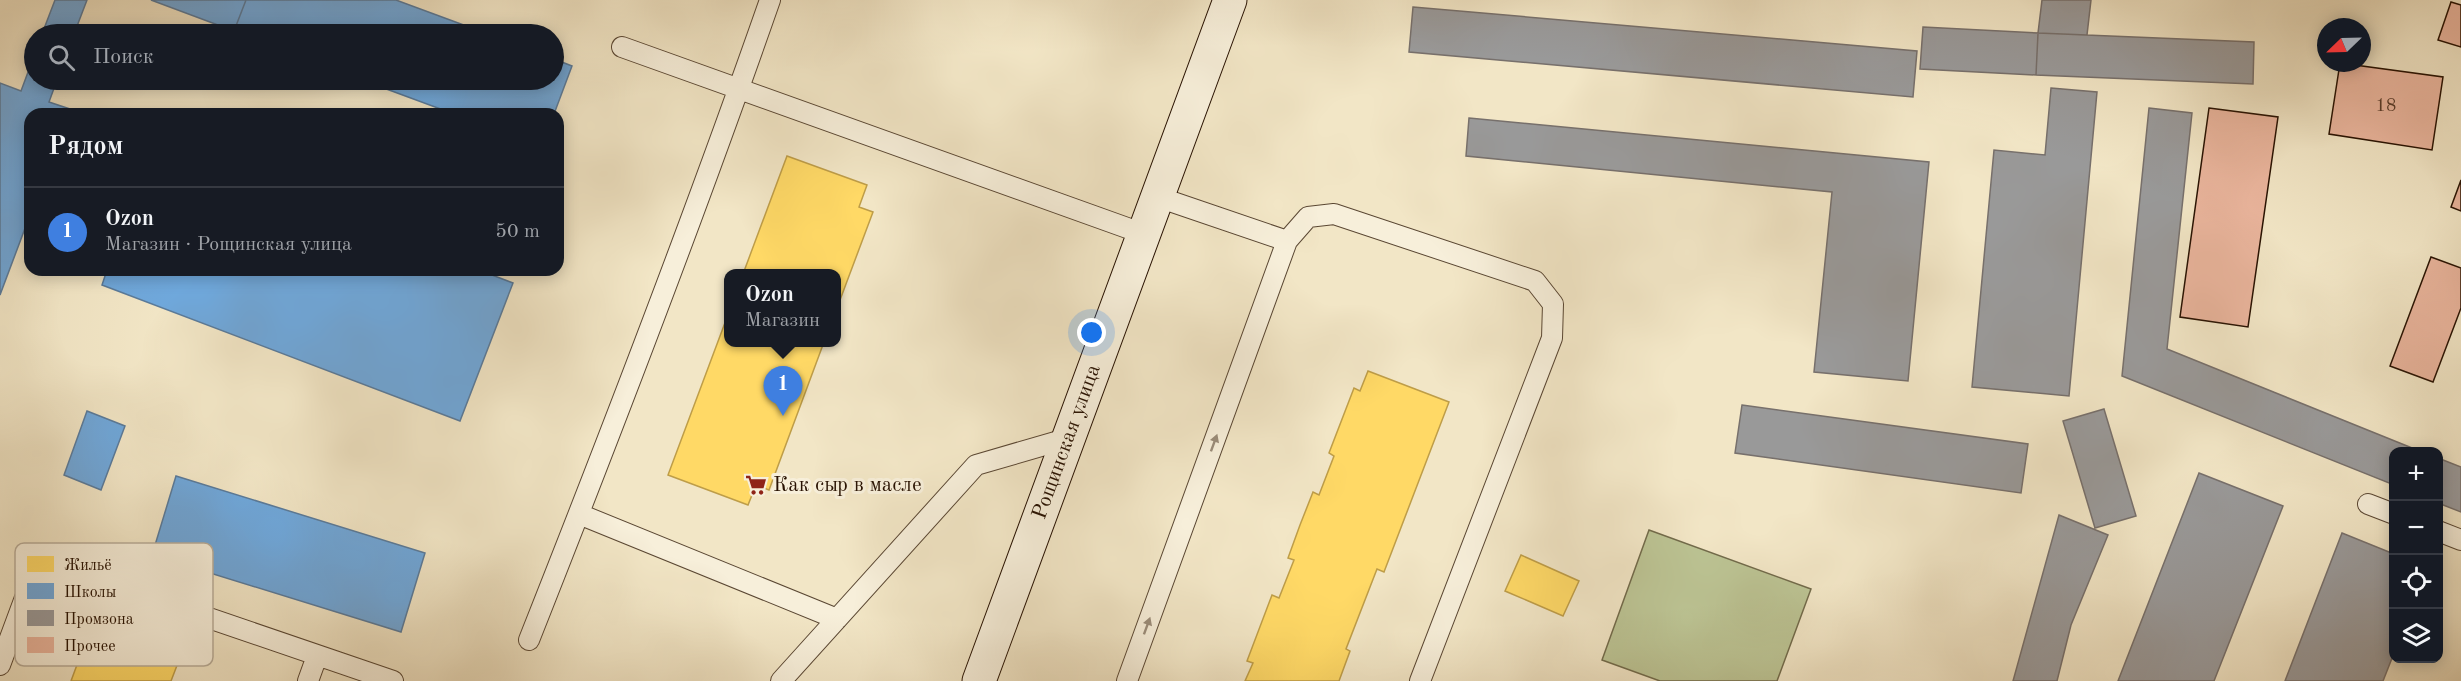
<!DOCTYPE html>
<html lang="ru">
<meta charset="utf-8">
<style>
body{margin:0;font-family:"Old Standard TT",serif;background:#242831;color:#f1f3f6}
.controls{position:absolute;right:18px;bottom:18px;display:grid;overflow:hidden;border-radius:12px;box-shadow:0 3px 15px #0003}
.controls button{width:54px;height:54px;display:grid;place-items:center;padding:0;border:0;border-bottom:2px solid #363941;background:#171b24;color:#f1f3f6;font:30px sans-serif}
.compass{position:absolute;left:2317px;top:18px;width:54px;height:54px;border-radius:50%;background:#171b24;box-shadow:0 3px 15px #0003;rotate:247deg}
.you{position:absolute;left:1092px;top:333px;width:21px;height:21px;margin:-15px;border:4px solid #fff;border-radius:50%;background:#1a73e8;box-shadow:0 0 0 9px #1a73e833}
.badge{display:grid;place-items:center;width:39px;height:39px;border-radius:50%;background:#ea580c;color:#fff;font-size:20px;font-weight:700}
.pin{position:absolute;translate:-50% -50px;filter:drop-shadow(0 2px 3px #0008)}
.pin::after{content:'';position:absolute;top:32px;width:21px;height:18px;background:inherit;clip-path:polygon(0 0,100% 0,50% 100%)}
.popup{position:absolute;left:724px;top:269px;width:117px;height:78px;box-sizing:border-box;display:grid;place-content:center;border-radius:12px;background:#171b24;filter:drop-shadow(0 2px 4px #0005);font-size:20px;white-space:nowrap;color:#9ea1a6}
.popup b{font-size:22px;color:#f1f3f6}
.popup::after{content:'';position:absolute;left:50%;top:100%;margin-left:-12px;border:12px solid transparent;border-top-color:#171b24}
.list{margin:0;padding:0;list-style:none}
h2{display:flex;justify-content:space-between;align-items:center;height:78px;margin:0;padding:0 24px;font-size:26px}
h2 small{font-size:20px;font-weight:400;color:#9ea1a6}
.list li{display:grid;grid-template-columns:39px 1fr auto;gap:18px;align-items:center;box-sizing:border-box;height:90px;padding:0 24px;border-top:2px solid #363941}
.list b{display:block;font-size:22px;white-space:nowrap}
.list p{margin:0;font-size:20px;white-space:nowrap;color:#9ea1a6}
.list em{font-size:20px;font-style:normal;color:#9ea1a6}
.icon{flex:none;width:33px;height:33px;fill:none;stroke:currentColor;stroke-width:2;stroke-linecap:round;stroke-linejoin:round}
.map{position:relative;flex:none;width:2461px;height:681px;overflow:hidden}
.search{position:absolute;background:#171b24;box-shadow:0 3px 15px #0003;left:24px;top:24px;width:540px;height:66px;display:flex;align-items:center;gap:15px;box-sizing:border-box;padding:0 21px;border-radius:33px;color:#9ea1a6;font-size:22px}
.panel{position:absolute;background:#171b24;box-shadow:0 3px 15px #0003;left:24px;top:108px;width:540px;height:168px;border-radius:18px}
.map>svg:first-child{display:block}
.green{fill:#bcc494;stroke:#726b4b;stroke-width:1.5}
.homes{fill:#ffd966;stroke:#be9d48;stroke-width:1.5}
.schools{fill:#6fa8dc;stroke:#5a7b9b;stroke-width:1.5}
.industry{fill:#999;stroke:#77706c;stroke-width:1.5}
.building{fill:#eab59d;stroke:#281202;stroke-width:1.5}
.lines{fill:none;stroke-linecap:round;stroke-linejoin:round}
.lane-casing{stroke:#5a4733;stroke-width:22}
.secondary-casing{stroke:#281202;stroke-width:35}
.lane{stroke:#f7efda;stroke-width:20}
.secondary{stroke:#f7efda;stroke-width:33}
.oneway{fill:#9a8c79}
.labels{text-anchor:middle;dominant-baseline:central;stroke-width:6;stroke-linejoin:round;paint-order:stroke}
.number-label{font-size:18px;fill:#583b29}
.street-label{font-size:21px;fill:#281202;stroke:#f7efda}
.poi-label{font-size:21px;fill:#281202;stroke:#f7efda;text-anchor:start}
.key{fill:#f7efda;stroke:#b9ad99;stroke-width:1.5}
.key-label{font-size:16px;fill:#281202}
</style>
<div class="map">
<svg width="2461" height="681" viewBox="0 0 2461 681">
<rect width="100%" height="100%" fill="#f2e6c6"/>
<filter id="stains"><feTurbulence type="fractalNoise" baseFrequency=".00333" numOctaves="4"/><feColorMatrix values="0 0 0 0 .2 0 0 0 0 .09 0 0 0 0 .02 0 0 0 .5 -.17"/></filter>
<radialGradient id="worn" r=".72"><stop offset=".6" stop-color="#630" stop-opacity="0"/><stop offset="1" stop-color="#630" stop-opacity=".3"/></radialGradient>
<!-- green -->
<path class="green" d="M 1649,530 L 1811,589 L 1777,681 L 1660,681 L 1602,660 Z"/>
<!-- homes -->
<path class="homes" d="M 787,156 L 867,185 L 859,207 L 873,212 L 837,308 L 837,274 L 743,274 Z
M 729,312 L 729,342 L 824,342 L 769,490 L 756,485 L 748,505 L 668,475 Z
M 1368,371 L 1449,402 L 1384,572 L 1377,569 L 1346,649 L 1350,651 L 1339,681 L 1245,681 L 1253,663 L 1247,661 L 1272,595 L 1279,598 L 1294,560 L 1288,558 L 1300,525 L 1313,492 L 1319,495 L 1334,456 L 1329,453 L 1354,388 L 1360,391 Z
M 1521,555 L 1579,581 L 1563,616 L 1505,591 Z
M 98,608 L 186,642 L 171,681 L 71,681 Z"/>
<!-- schools -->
<path class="schools" d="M 55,0 L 87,0 L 74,34 L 42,34 Z
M 151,0 L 246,0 L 234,31 Z
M 246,0 L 396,0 L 488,34 L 243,34 L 234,31 Z
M 34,56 L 34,80 L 57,80 L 49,102 L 70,109 L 68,114 L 30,114 L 30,215 L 0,295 L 0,83 L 21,91 Z
M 554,59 L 572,66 L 554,114 L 454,114 L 362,80 L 554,80 Z
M 107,270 L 479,270 L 513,283 L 460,421 L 102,285 Z
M 87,411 L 125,426 L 101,490 L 64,475 Z
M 176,476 L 425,553 L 401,632 L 152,555 Z"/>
<!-- industry -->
<path class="industry" d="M 2042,0 L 2091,0 L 2087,35 L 2038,33 Z
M 1413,7 L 1917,51 L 1913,97 L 1409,52 Z
M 1923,27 L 2038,33 L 2036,75 L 1920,69 Z
M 2038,33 L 2254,42 L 2253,84 L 2036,75 Z
M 2051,88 L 2097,92 L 2069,396 L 1972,387 L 1994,150 L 2045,155 Z
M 2149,108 L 2192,113 L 2167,349 L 2422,452 L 2394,452 L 2394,485 L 2122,376 Z
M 1469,118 L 1929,162 L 1908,381 L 1814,372 L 1832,192 L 1466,156 Z
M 1742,405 L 2028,444 L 2021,493 L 1735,453 Z
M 2104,409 L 2136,516 L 2095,528 L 2063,421 Z
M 2438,458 L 2461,467 L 2461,512 L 2438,503 Z
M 2199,473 L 2283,506 L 2214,681 L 2118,681 Z
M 2059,515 L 2108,535 L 2071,625 L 2057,681 L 2013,681 Z
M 2342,533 L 2394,554 L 2394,653 L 2383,681 L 2285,681 Z"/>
<!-- building -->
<path class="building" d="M 2451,2 L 2461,5 L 2461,47 L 2438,40 Z
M 2340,63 L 2443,77 L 2432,150 L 2329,134 Z
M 2209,108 L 2278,117 L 2248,327 L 2180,317 Z
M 2461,180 L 2461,211 L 2451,207 Z
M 2431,257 L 2461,268 L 2461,308 L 2433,382 L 2390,366 Z"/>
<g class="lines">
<defs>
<path id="lane" d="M 622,47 L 1144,234
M 1158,197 L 1287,241 L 1308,217 L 1334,214 L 1535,281 L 1553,304 L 1552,338 L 1420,681
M 2368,504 L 2394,514
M 579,514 L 837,619
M 2438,531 L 2461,540
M 529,640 C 613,428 695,215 770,0
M 0,665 L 39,560 L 393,681
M 308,681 L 317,656
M 781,681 L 976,465 L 1069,438
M 1127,681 L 1287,241"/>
<path id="secondary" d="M 979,681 L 1230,0"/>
</defs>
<!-- lane casing -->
<use href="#lane" class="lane-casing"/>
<!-- secondary casing -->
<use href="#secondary" class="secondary-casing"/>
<!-- lane -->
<use href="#lane" class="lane"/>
<!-- secondary -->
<use href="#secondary" class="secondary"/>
</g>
<!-- one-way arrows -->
<defs><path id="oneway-solid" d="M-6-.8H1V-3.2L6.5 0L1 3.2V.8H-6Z" transform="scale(1.5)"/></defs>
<g class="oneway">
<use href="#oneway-solid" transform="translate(1214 443) rotate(-70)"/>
<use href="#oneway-solid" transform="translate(1147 626) rotate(-70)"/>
</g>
<!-- icons -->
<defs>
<symbol id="supermarket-bare" viewBox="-9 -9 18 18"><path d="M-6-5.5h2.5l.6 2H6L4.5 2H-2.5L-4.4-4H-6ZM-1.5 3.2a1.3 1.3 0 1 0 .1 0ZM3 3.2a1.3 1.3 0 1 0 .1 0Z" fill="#8f2418" stroke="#f7efda" stroke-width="2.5" paint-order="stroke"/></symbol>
</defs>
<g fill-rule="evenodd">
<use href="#supermarket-bare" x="741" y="470" width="30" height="30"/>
</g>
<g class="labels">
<!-- number labels -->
<g class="number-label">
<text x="2386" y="106">18</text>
</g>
<!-- street labels -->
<g class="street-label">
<text transform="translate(1067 442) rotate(-70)">Рощинская улица</text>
</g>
<!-- poi labels -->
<g class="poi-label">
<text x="773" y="485">Как сыр в масле</text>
</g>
</g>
<!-- legend -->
<rect x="15" y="543" width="198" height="123" rx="9" class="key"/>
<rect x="27" y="556" width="27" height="16" fill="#ffd966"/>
<rect x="27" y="583" width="27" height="16" fill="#6fa8dc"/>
<rect x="27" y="610" width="27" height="16" fill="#999"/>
<rect x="27" y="637" width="27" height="16" fill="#eab59d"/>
<g class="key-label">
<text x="64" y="570">Жильё</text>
<text x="64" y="597">Школы</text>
<text x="64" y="624">Промзона</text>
<text x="64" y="651">Прочее</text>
</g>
<rect width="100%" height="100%" filter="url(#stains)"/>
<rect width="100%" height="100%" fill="url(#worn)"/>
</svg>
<div class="controls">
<button>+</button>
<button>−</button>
<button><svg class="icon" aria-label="locate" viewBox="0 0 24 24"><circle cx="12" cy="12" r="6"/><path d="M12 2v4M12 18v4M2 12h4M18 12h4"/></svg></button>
<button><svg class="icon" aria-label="layers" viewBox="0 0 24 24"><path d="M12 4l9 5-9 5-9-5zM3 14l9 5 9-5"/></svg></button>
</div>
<svg class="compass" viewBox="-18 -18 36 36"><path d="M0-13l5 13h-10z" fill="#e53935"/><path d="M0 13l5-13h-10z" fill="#9ea1a6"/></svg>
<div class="you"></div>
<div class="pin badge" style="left:783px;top:416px;background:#3f7fe0">1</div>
<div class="popup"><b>Ozon</b>Магазин</div>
<div class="search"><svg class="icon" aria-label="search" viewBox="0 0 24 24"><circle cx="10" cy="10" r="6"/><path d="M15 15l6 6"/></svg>Поиск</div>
<section class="panel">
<h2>Рядом<small></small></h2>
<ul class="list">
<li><span class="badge" style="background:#3f7fe0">1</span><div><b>Ozon</b><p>Магазин · Рощинская улица</p></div><em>50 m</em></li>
</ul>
</section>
</div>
